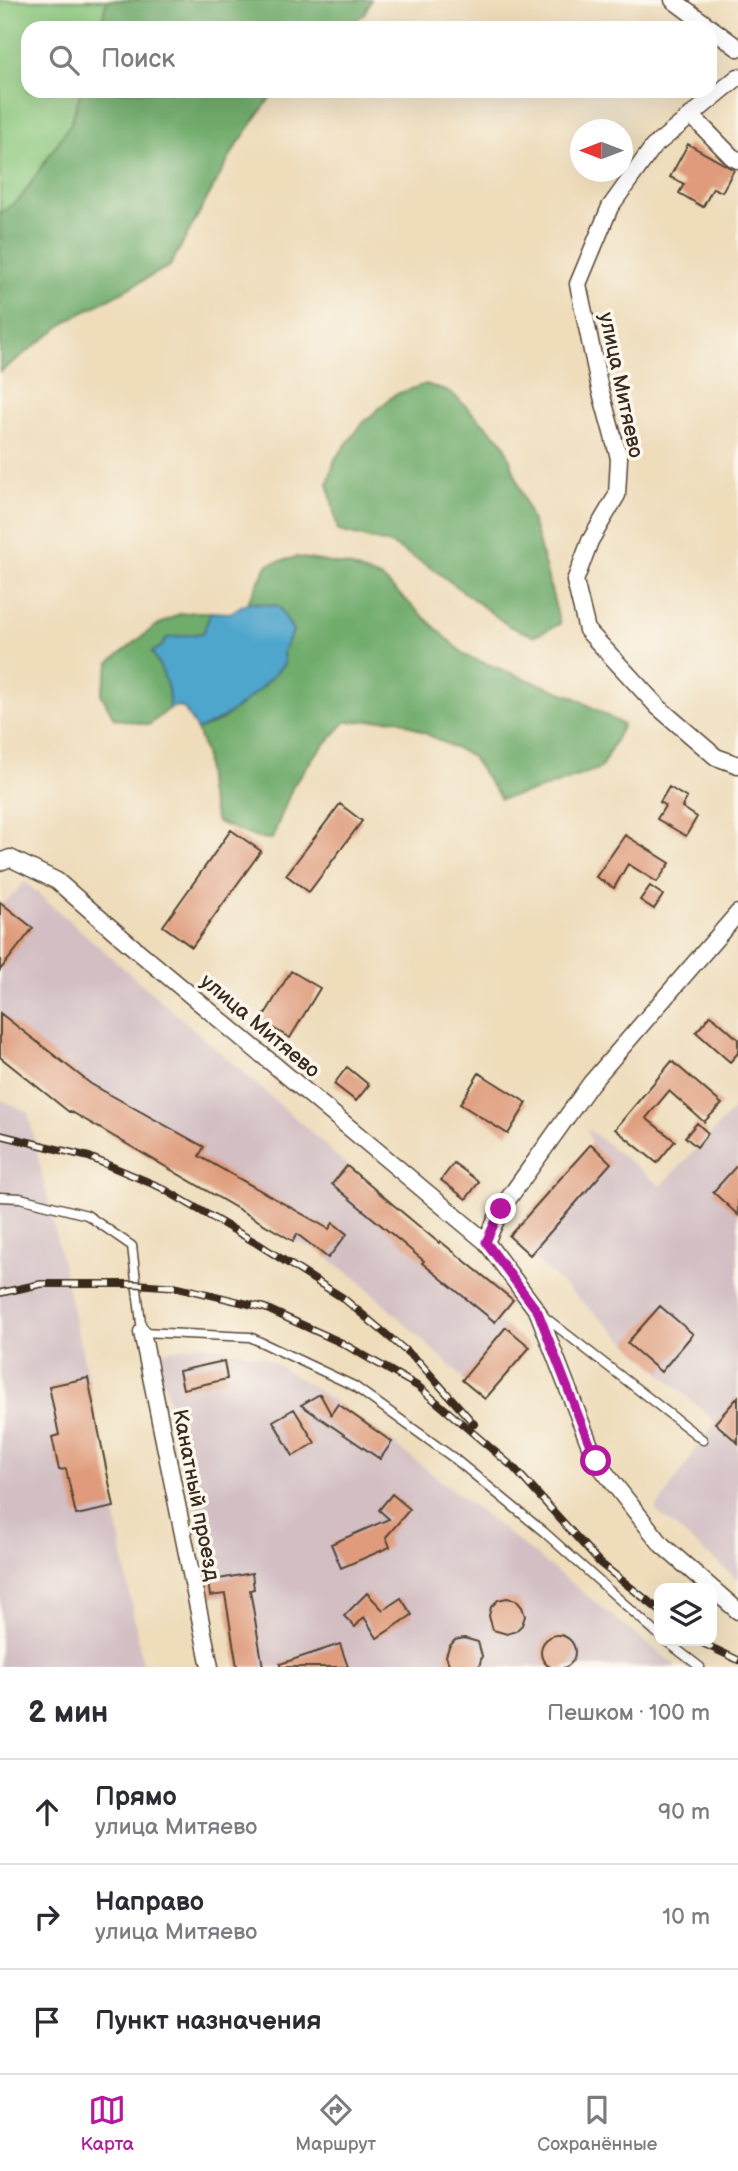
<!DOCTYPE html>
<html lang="ru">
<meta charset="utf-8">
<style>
body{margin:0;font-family:"Balsamiq Sans",sans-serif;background:#f2f2f3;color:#2b2b33}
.controls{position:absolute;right:21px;bottom:21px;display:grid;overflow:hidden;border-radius:14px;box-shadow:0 7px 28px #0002}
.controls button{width:63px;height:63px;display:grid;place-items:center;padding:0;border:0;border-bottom:2px solid #e1e1e2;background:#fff;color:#2b2b33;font:35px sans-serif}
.compass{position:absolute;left:570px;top:119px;width:63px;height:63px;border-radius:50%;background:#fff;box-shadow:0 7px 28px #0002;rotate:270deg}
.stop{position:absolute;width:21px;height:21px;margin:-16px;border:5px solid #b5179e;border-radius:50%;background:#fff}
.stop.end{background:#b5179e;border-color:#fff;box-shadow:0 2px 7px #0008}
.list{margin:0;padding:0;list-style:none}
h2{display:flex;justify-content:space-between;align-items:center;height:91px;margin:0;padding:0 28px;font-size:30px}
h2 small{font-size:23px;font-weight:400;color:#7c7c81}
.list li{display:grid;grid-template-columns:46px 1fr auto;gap:21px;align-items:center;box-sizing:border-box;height:105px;padding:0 28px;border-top:2px solid #e1e1e2}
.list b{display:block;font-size:26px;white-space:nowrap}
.list p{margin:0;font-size:23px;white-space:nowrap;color:#7c7c81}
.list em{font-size:23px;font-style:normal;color:#7c7c81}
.icon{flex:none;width:38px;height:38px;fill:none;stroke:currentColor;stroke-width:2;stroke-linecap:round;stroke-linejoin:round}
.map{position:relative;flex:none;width:738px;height:1667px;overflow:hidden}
.search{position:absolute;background:#fff;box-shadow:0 7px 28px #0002;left:21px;right:21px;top:21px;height:77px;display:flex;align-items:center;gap:18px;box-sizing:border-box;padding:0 24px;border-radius:21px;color:#7c7c81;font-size:26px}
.sheet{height:406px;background:#fff}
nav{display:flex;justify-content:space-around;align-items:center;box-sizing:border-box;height:98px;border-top:2px solid #e1e1e2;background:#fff;font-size:19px;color:#7c7c81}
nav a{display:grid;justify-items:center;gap:4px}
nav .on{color:#b5179e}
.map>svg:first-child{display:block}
.industrial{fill:#d2bec3}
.green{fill:#8ac77d;stroke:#62784e;stroke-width:2}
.forest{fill:#6fac6c;stroke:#556b45;stroke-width:2}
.water{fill:#50a6cc;stroke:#466875;stroke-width:2}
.building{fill:#df9b7b}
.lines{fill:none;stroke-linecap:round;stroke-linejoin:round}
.lane-casing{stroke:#564535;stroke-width:11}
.street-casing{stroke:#564535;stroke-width:19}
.lane{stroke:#fff;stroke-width:8}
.street{stroke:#fff;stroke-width:16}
.rail-casing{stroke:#3b2a1e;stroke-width:8}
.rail{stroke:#fbf7ec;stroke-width:5;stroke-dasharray:16;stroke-linecap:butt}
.route{stroke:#b5179e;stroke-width:9}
.labels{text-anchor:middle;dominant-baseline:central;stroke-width:7;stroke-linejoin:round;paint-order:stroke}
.street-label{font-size:21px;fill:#3b2a1e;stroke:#fbf7ec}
</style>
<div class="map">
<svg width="738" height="1667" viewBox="0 0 738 1667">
<rect width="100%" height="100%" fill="#fbf7ec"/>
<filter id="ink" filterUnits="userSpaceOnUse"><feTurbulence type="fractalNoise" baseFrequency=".0143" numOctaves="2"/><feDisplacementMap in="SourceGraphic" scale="14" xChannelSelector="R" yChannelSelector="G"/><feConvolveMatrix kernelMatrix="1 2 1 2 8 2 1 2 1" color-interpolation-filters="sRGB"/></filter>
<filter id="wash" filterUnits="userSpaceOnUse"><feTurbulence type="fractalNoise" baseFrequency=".00686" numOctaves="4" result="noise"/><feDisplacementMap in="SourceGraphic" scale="28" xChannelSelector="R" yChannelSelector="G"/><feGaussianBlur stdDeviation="1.57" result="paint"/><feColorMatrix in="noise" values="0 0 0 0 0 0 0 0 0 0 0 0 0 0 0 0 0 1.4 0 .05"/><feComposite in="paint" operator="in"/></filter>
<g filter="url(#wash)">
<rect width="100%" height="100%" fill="#eedcba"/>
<!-- industrial -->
<path class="industrial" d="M 25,882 L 310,1131 L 347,1166 L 434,1239 L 440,1241 L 513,1300 L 496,1322 L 506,1327 L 530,1347 L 485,1399 L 355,1277 L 314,1248 L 293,1241 L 71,1111 L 69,1112 L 0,1057 L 0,902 L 3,904 Z
M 0,1099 L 28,1112 L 88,1378 L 114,1507 L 143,1667 L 0,1667 Z
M 738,1105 L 738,1580 L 655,1510 L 715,1422 L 509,1236 L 591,1144 L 587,1128 L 661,1186 Z
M 202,1344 L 264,1357 L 310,1385 L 392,1442 L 677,1667 L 237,1667 L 225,1597 L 210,1596 L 208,1581 L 214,1579 L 205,1535 L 156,1353 Z"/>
<!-- green -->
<path class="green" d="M 0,0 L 107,0 L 100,28 L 28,28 L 28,91 L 81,91 L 71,123 L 21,198 L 0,214 Z"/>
<!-- forest -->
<path class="forest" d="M 107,0 L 371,0 L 364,14 L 346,28 L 100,28 Z
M 81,91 L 275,91 L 235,148 L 170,266 L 69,320 L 0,372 L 0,214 L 21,198 L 71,123 Z
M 426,384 L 452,393 L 504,443 L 536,533 L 560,624 L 534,636 L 509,626 L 436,571 L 391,544 L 338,531 L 328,483 L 335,459 L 363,423 L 394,395 Z
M 297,557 L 349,566 L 383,579 L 466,656 L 574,697 L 623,725 L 601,768 L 539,790 L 501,799 L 471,756 L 397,719 L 345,722 L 314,756 L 293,786 L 272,839 L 257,838 L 217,822 L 208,792 L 205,753 L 197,730 L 220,721 L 265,685 L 293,631 L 279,606 L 248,602 L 268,564 Z
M 196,612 L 211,612 L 204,633 L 189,636 L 152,652 C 162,670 171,688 169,709 L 149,725 L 114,718 L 101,694 L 110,662 L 154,627 L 179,614 Z"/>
<!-- water -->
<path class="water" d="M 248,602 L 279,606 L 293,631 L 283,651 L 284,664 C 259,691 232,717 197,730 L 184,708 L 177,706 L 169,709 C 171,688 162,669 152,652 L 161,647 L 167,638 L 203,633 L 211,612 L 230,613 Z"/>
<g id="blocks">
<!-- building -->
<path class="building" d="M 688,144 L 734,170 L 722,192 L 713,188 L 703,207 L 679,193 L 684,184 L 670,177 Z
M 669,787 L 687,798 L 682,807 L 697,817 L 686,836 L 657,819 L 665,806 L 660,802 Z
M 340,804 L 362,821 L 309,892 L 286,875 Z
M 231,830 L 261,851 L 192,947 L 163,926 Z
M 625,835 L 670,863 L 657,882 L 628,864 L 614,888 L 596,877 Z
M 650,886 L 663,895 L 654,909 L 640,900 Z
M 0,902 L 33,928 L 0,970 Z
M 291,971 L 320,988 L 290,1038 L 261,1021 Z
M 0,1013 L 91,1084 L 204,1147 L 199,1156 L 329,1229 L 333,1223 L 347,1234 L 328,1258 L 297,1234 L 293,1241 L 70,1111 L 69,1112 L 0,1057 Z
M 711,1015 L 738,1039 L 738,1053 L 730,1062 L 696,1032 Z
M 672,1061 L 722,1104 L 704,1122 L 669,1091 L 646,1118 L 675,1141 L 657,1163 L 615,1129 Z
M 347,1067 L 369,1085 L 356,1101 L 334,1084 Z
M 479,1073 L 527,1103 L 508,1134 L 460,1104 Z
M 697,1123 L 708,1133 L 697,1147 L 685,1137 Z
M 591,1144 L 611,1163 L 530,1255 L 509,1236 Z
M 454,1163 L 479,1182 L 466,1199 L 441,1180 Z
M 738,1164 L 738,1215 L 713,1192 Z
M 347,1166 L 439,1243 L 440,1241 L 513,1300 L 495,1322 L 422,1263 L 424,1261 L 332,1184 Z
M 660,1306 L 693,1334 L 661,1372 L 627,1343 Z
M 506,1327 L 530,1347 L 485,1399 L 462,1380 Z
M 224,1361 L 227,1379 L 183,1389 L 179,1371 Z
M 88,1378 L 114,1507 L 76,1515 L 66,1469 L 59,1470 L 52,1437 L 59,1435 L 49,1386 Z
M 320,1394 L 331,1414 L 338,1404 L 392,1442 L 380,1459 L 301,1405 Z
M 738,1397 L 738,1443 L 715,1423 Z
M 294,1409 L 315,1443 L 293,1456 L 273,1421 Z
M 392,1494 L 410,1509 L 386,1537 L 390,1547 L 341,1568 L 331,1544 L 389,1519 L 379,1510 Z
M 252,1573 L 254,1589 L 250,1590 L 263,1667 L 237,1667 L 225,1594 L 210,1596 L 208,1581 Z
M 367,1593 L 383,1610 L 401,1598 L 412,1615 L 377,1638 L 364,1617 L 355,1627 L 344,1616 Z
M 507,1598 L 516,1600 L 522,1607 L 525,1616 L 522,1625 L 516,1631 L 507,1634 L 493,1630 L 489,1616 L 491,1607 L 498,1600 Z
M541 1652a17 17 0 1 1 34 0a17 17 0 1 1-34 0Z
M 464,1638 L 478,1642 L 482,1656 L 479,1667 L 450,1667 L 446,1656 L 449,1647 L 455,1640 Z
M 340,1644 L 348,1667 L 280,1667 L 280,1664 Z"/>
</g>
</g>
<g filter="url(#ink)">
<use href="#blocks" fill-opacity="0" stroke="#564535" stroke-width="2"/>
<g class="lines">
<defs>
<path id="lane" d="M 0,1197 L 20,1198 L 87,1215 L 132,1246 L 142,1332 L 250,1337 L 354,1386 L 455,1459 L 544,1532 L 659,1635
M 542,1315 L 703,1440
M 666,1641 L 700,1667"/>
<path id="street" d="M 673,0 L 738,48
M 738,77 L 653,147 L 610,207 L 578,284 L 600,389 L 619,458 L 617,495 L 590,541 L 575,581 L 587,630 L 658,707 L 716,757 L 738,765
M 691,115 L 732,157 L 738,160
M 0,862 L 10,858 L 57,881 L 127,942 L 486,1242
M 738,913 L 591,1083 L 501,1209 L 486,1242 L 538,1312 L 596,1461 L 662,1545 L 738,1611
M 142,1332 L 210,1667"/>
</defs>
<!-- lane casing -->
<use href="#lane" class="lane-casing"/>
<!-- street casing -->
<use href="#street" class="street-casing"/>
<!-- lane -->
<use href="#lane" class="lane"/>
<!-- street -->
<use href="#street" class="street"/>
<defs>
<path id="rail" d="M 0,1135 L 89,1157 L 160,1187 L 258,1244 L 343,1298 L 419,1362 L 474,1424
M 0,1293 L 41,1284 L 135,1284 L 178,1287 L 265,1308 L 342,1343 L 419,1387 L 514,1468 L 600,1563 L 659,1610
M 698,1641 L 738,1660"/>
</defs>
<!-- rail casing -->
<use href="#rail" class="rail-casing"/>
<!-- rail -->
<use href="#rail" class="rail"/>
</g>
</g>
<g class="lines" filter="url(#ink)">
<!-- route -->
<path class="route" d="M 501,1209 L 486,1242 L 538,1312 L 596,1461"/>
</g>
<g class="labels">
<!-- street labels -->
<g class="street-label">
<text transform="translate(621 385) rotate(78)">улица Митяево</text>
<text transform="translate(260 1026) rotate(40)">улица Митяево</text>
<text transform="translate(196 1495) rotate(79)">Канатный проезд</text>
</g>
</g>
</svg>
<div class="controls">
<button><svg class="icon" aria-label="layers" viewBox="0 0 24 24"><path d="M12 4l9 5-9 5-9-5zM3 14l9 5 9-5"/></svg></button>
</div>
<svg class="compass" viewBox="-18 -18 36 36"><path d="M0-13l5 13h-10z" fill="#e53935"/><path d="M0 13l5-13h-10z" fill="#7c7c81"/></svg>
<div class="stop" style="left:596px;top:1461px"></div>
<div class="stop end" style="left:501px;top:1209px"></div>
<div class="search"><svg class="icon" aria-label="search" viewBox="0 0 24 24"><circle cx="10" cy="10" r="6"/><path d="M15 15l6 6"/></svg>Поиск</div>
</div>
<section class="sheet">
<h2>2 мин<small>Пешком · 100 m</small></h2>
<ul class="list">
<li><svg class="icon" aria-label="ahead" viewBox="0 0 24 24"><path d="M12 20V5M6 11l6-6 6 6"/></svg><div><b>Прямо</b><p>улица Митяево</p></div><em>90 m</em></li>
<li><svg class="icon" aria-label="right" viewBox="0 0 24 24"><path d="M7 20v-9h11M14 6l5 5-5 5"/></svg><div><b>Направо</b><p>улица Митяево</p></div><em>10 m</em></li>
<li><svg class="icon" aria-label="arrive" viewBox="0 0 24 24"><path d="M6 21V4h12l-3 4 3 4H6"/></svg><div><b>Пункт назначения</b></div></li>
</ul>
</section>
<nav>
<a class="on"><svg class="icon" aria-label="map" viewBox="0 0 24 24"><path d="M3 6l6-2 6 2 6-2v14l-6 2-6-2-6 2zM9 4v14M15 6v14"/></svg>Карта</a>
<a><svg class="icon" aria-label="directions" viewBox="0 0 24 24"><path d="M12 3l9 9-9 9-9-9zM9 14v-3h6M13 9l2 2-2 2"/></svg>Маршрут</a>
<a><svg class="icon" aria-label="saved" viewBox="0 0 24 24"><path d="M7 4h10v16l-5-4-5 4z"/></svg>Сохранённые</a>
</nav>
